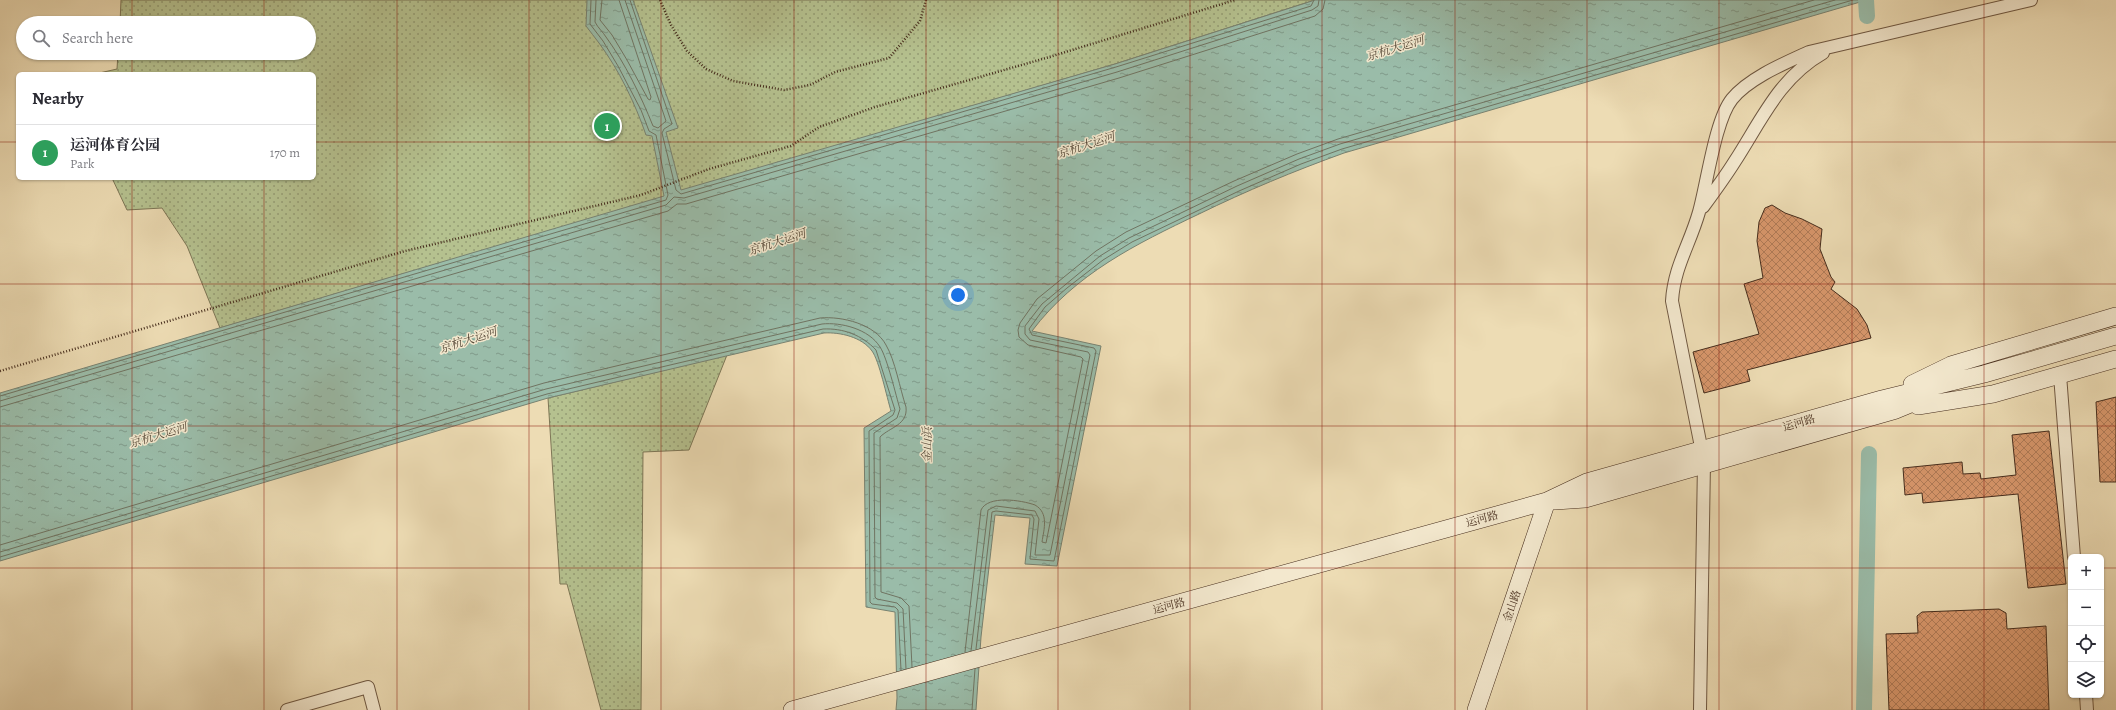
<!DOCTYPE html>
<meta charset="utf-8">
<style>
body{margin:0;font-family:Alegreya,"Noto Serif SC",serif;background:#f7f7f7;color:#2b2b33}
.controls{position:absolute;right:12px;bottom:12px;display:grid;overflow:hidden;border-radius:6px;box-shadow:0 1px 3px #0004}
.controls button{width:36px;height:36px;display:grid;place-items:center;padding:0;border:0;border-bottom:1px solid #e1e1e2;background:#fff;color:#2b2b33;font:20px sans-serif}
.you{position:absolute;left:958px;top:295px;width:14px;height:14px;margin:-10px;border:3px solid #fff;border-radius:50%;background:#1a73e8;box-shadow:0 0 0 6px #1a73e833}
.badge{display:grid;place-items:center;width:26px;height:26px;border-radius:50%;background:#1a73e8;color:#fff;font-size:13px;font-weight:700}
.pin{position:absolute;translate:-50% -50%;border:2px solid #fff;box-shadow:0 1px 4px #0006}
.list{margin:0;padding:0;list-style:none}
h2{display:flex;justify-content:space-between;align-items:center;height:52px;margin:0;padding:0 16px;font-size:17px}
h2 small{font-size:13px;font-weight:400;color:#7c7c81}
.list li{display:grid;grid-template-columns:26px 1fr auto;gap:12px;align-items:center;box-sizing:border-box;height:56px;padding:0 16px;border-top:1px solid #e1e1e2}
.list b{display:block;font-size:15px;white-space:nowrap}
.list p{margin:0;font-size:13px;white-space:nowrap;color:#7c7c81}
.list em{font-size:13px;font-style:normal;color:#7c7c81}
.icon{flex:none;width:22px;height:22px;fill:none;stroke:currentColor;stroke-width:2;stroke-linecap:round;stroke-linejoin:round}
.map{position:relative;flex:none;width:2116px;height:710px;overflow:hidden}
.search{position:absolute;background:#fff;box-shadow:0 1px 3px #0004;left:16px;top:16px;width:300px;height:44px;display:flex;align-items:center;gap:10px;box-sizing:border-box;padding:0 14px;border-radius:22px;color:#7c7c81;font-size:15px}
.panel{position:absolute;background:#fff;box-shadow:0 1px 3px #0004;left:16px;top:72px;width:300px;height:108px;border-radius:6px}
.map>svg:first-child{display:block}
.green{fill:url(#green-dots);stroke:#7d7656}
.water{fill:url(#water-ripples);stroke:#788271}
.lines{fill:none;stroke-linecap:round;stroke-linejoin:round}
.shore{stroke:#707462;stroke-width:1}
.canal{stroke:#9abca9;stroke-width:16}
.building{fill:url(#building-cross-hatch);stroke:#452c1c}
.street-casing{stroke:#6f5842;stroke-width:14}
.secondary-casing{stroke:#452c1c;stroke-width:18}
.path{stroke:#452c1c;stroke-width:2.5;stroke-dasharray:1 2;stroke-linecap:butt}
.street{stroke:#f3e8ce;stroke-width:12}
.secondary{stroke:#f3e8ce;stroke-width:17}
.grid{fill:none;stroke:#8f2418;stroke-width:1;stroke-opacity:0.55}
.labels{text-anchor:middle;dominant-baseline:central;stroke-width:3;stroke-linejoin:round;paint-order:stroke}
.street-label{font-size:11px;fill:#452c1c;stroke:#f3e8ce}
.water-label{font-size:12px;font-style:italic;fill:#564938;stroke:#f3e8ce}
</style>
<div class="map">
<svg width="2116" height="710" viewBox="0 0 2116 710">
<defs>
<pattern id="green-dots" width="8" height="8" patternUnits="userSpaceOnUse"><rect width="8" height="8" fill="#b5c18f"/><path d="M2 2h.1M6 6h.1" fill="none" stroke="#959d74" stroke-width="1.8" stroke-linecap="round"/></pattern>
<pattern id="water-ripples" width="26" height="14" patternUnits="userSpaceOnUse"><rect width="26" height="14" fill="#9abca9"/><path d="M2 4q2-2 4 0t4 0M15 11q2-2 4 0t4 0" fill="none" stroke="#7f9989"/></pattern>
<pattern id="building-cross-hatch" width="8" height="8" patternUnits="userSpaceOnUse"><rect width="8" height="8" fill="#d7966b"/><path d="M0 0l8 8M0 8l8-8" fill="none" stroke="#b07b57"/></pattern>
</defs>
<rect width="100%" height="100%" fill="#eddcb4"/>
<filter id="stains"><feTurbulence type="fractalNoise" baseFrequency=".005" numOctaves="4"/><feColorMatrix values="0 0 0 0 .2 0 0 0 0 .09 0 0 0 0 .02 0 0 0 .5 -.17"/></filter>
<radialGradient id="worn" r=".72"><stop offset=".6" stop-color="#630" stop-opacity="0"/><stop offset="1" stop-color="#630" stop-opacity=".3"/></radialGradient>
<!-- green -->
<path class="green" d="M 121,0 L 1315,0 L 1115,64 L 220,328 L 187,246 L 162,208 L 127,210 L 112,178 L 314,178 L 314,74 L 95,74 L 117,69 L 118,53 L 309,53 L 309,23 L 120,23 Z
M 727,355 L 689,450 L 643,452 L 641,710 L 601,710 L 567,584 L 560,584 L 548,398 Z"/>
<!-- water -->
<path class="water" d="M 587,0 L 633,0 L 678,128 L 666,132 L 681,190 L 1115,64 L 1315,0 L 1867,0 L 1344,153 C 1294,171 1246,191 1199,214 C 1136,244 1075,274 1032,331 L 1101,346 L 1057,566 L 1025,564 L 1030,518 L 995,515 L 981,637 L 976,710 L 896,710 L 897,698 L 895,612 L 866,607 L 864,428 L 891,411 C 887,398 879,360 872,351 C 862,337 840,332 824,333 L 548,398 L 0,561 L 0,393 L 664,196 L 652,136 L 646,135 C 635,103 619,70 599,43 C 595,37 590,32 586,26 Z"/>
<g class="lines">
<!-- shore -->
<path class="shore" d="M 596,0 L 595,22 C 598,28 603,32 606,37 C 625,63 641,96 653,126 L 658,128 L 666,121 L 625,0
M 602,0 L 600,20 L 612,35 L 627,60 L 648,99 L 650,100 L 651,97 L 619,0
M 630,0 L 672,124 L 664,129 L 662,133 L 676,190 L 681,194 L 1116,67 L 1311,6 L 1314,0
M 0,396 L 666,200 L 668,195 L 656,135 L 649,131 L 641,110 L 618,66 L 603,41 L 590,24 L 591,0
M 0,401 L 666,205 L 674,197 L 684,198 L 1117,72 L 1312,10 L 1318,6 L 1319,0
M 0,407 L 668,211 L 677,204 L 686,204 L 1119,78 L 1315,16 L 1323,9 L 1325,0
M 0,545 L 544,383 L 820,318 C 842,316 875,324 886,345 C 895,360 900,389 906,407 C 908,425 890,427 880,437 L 881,592 L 901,598 L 909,606 L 912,667
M 0,552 L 546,389 L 822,324 C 841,322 869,329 880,347 C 887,357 896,396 900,409 L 897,418 L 874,433 L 875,597 L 877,599 L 897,603 L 903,609 L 906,669
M 0,557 L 547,394 L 823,329 C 843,328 862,335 876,350 L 895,410 L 893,415 L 869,431 L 870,602 L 872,604 L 895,607 L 898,610 L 901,670
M 976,649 L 992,512 L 996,511 L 1032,515 L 1034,519 L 1030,559 L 1054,561 L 1096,351 L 1094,348 L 1032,335 L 1029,329 L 1045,307 L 1067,288 L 1103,260 L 1132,242 L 1239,191 L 1301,164 L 1342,149 L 1853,0
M 971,651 L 988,510 L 996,506 L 1035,511 L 1039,519 L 1035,555 L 1050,555 L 1090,355 L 1088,352 L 1030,340 L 1025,334 L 1025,326 L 1042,304 L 1100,256 L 1129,238 L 1237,186 L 1299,159 L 1340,144 L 1835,0
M 965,652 L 981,510 C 988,495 1021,500 1035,505 C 1049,513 1044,529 1042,542 L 1046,543 L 1083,359 L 1081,357 L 1028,345 L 1019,337 L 1018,330 L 1020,323 L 1037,299 L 1096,251 L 1126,232 L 1234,181 L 1297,154 L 1338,139 L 1814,0
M 972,710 L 975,669"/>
<!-- canal -->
<path class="canal" d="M 1866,0 L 1867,16
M 1864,710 L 1869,454"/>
</g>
<!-- building -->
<path class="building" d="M 1772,205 L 1785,213 L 1802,219 L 1822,229 L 1820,249 L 1831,277 L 1835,282 L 1831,289 L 1857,309 L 1867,325 L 1871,338 L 1747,370 L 1750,381 L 1704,393 L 1693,352 L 1759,334 L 1744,284 L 1763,278 L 1757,241 L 1759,222 L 1765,208 Z
M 2116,397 L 2116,482 L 2100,482 L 2096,402 Z
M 2049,431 L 2066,584 L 2028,588 L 2018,494 L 1923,503 L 1922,493 L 1905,495 L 1903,468 L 1962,462 L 1963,474 L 1980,473 L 1981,479 L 2016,475 L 2012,435 Z
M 1999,609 L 2006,613 L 2007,629 L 2046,626 L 2049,710 L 1889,710 L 1886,634 L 1918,633 L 1917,616 L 1922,612 Z"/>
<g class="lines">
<defs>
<path id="street" d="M 1703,207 C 1714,192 1725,177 1735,161 C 1761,121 1779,78 1823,53
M 2060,375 L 2074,557
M 2086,695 L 2087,710
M 287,710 L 368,687 L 374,710
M 1700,710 L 1704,462 L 1672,301 C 1674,267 1690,244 1699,212 C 1707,184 1715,120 1732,99 C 1749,78 1785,63 1809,52 L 2031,0"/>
<path id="secondary" d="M 1912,384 L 1951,365 L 2116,316
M 1918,406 L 1993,394 L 2116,359
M 1555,501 L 1585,499 L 1896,410 L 1930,396
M 792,710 L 1547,501 L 1587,482 L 1882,399 L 1984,374 L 2116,336
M 1476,710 L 1547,501"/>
</defs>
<!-- street casing -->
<use href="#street" class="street-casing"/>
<!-- secondary casing -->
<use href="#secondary" class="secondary-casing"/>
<!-- path -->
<path class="path" d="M 660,0 L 671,25 L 687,51 L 706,69 L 733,81 L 784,90 L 810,85 L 835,72 L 889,58 L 920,21 L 926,0
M 0,371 L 405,251 L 641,195 L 709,169 L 791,146 L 819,127 L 875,107 L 1046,58 L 1235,0"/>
<!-- street -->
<use href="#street" class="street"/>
<!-- secondary -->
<use href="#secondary" class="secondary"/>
</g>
<!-- grid -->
<path class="grid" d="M 132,0 L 132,23M 264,0 L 264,23M 397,0 L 397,710M 529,0 L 529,710M 661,0 L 661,710M 794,0 L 794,710M 926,0 L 926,710M 1058,0 L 1058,710M 1190,0 L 1190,710M 1322,0 L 1322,710M 1455,0 L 1455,710M 1587,0 L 1587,710M 1719,0 L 1719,710M 1852,0 L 1852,710M 1984,0 L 1984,710M 132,53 L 132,74M 264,53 L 264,74M 0,142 L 18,142M 314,142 L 2116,142M 132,178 L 132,710M 264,178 L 264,710M 0,284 L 2116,284M 0,426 L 2116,426M 0,568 L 2071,568M 2101,568 L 2116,568"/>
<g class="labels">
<!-- street labels -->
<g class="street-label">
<text transform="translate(1799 423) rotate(-16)">运河路</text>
<text transform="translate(1482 519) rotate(-15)">运河路</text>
<text transform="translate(1169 606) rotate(-15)">运河路</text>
<text transform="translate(1512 606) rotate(-71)">金山路</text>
</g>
<!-- water labels -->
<g class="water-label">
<text transform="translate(1395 48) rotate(-17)">京杭大运河</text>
<text transform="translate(1086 145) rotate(-18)">京杭大运河</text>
<text transform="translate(777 242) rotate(-18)">京杭大运河</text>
<text transform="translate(468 340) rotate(-18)">京杭大运河</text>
<text transform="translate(158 435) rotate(-17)">京杭大运河</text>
<text transform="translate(927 445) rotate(-89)">金山浜</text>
</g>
</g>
<rect width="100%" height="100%" filter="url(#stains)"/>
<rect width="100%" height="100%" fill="url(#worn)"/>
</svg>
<div class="controls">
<button>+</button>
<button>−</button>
<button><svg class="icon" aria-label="locate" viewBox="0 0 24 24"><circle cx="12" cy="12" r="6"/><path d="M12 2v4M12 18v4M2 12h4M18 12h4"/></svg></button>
<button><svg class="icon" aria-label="layers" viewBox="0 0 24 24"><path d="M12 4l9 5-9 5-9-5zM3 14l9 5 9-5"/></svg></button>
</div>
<div class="you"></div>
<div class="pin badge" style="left:607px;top:126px;background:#2e9e5b">1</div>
<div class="search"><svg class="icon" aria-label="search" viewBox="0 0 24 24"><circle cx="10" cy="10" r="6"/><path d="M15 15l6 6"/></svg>Search here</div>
<section class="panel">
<h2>Nearby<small></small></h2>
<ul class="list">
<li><span class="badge" style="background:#2e9e5b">1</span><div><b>运河体育公园</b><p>Park</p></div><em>170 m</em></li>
</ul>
</section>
</div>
